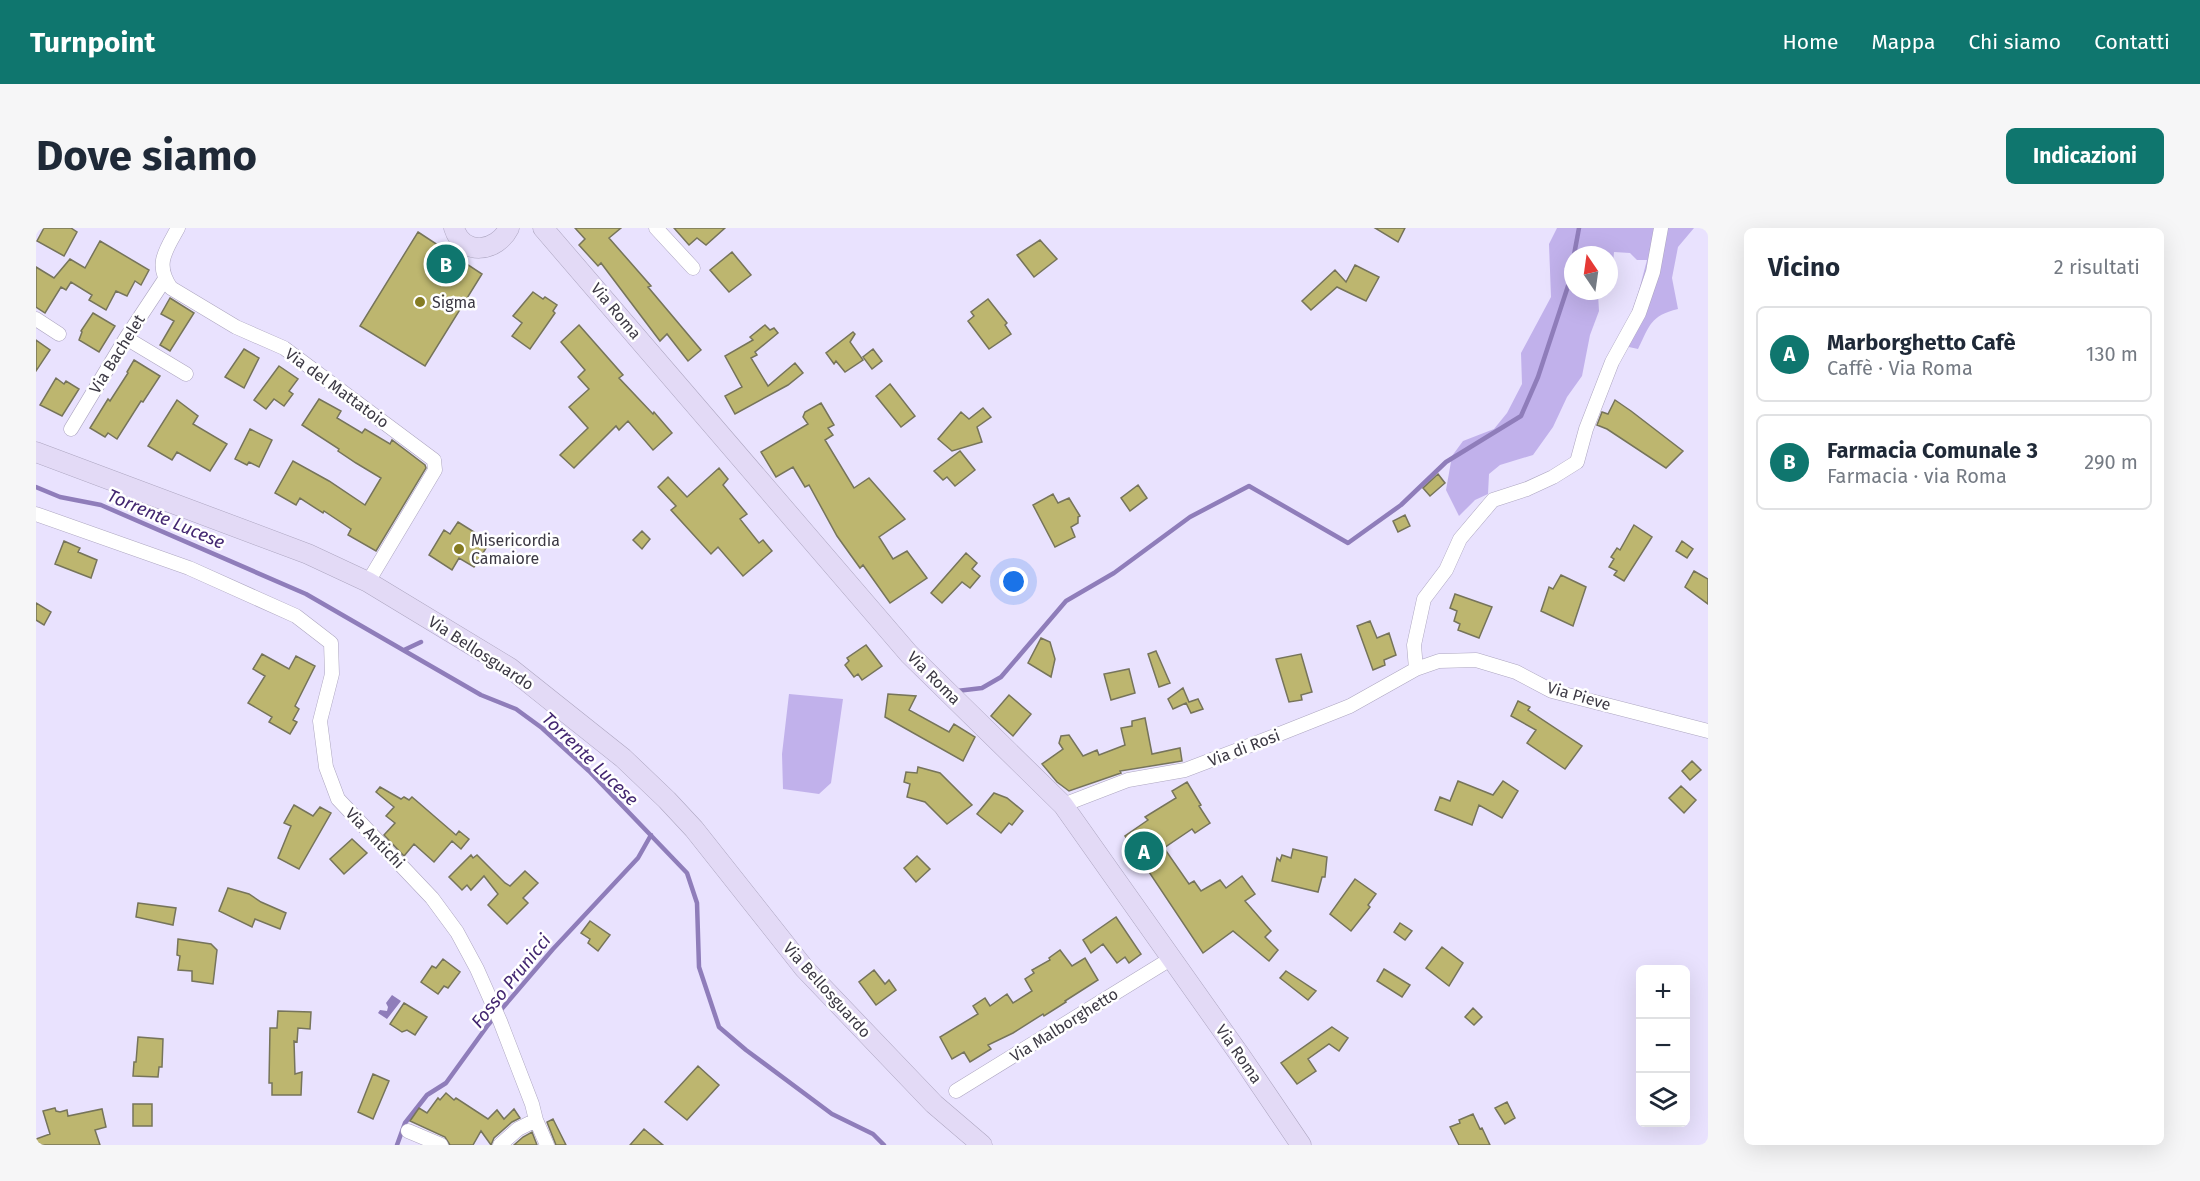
<!DOCTYPE html>
<html lang="it">
<meta charset="utf-8">
<style>
body{margin:0;font-family:"Fira Sans",sans-serif;background:#f6f6f7;color:#1f2937}
.controls{position:absolute;right:18px;bottom:18px;display:grid;overflow:hidden;border-radius:9px;box-shadow:0 6px 24px #0002}
.controls button{width:54px;height:54px;display:grid;place-items:center;padding:0;border:0;border-bottom:2px solid #e0e1e3;background:#fff;color:#1f2937;font:30px sans-serif}
.compass{position:absolute;left:1528px;top:18px;width:54px;height:54px;border-radius:50%;background:#fff;box-shadow:0 6px 24px #0002;rotate:347deg}
.you{position:absolute;left:978px;top:354px;width:21px;height:21px;margin:-15px;border:4px solid #fff;border-radius:50%;background:#1a73e8;box-shadow:0 0 0 9px #1a73e833}
.badge{display:grid;place-items:center;width:39px;height:39px;border-radius:50%;background:#0f766e;color:#fff;font-size:20px;font-weight:700}
.pin{position:absolute;translate:-50% -50%;border:3px solid #fff;box-shadow:0 2px 6px #0006}
.list{margin:0;padding:0;list-style:none}
h2{display:flex;justify-content:space-between;align-items:center;height:78px;margin:0;padding:0 24px;font-size:26px}
h2 small{font-size:20px;font-weight:400;color:#747a83}
.list li{display:grid;grid-template-columns:39px 1fr auto;gap:18px;align-items:center;box-sizing:border-box;height:96px;margin:0 12px 12px;padding:0 12px;border:2px solid #e0e1e3;border-radius:9px}
.list b{display:block;font-size:22px;white-space:nowrap}
.list p{margin:0;font-size:20px;white-space:nowrap;color:#747a83}
.list em{font-size:20px;font-style:normal;color:#747a83}
.icon{flex:none;width:33px;height:33px;fill:none;stroke:currentColor;stroke-width:2;stroke-linecap:round;stroke-linejoin:round}
.map{position:relative;flex:none;width:1672px;height:917px;overflow:hidden;border-radius:9px}
header{display:flex;align-items:center;gap:36px;box-sizing:border-box;height:84px;padding:0 30px;background:#0f766e;color:#fff}
header strong{font-size:28px}
nav{display:flex;gap:33px;margin-inline-start:auto;font-size:21px}
.intro{display:flex;align-items:center;justify-content:space-between;box-sizing:border-box;height:144px;padding:0 36px}
h1{margin:0;font-size:42px}
.button{padding:15px 27px;border-radius:9px;background:#0f766e;color:#fff;font-size:21px;font-weight:700}
main{display:flex;gap:36px;padding:0 36px}
aside{flex:1;background:#fff;border-radius:9px;box-shadow:0 6px 24px #0002}
.map>svg:first-child{display:block}
.green{fill:#c1b1eb}
.water{fill:#8f7dba}
.lines{fill:none;stroke-linecap:round;stroke-linejoin:round}
.stream{stroke:#8f7dba;stroke-width:4.5}
.building{fill:#bdb66f;stroke:#76745a;stroke-width:1.5}
.street-casing{stroke:#ada6c0;stroke-width:15}
.secondary-casing{stroke:#ada6c0;stroke-width:21}
.street{stroke:#fff;stroke-width:14}
.secondary{stroke:#e3daf6;stroke-width:20}
.poi-dot{fill:#857c23;stroke:#fff;stroke-width:2}
.labels{text-anchor:middle;dominant-baseline:central;stroke-width:5;stroke-linejoin:round;paint-order:stroke}
.poi-label{font-size:16px;fill:#3c3944;stroke:#fff;text-anchor:start}
.street-label{font-size:16px;fill:#3c3944;stroke:#fff}
.water-label{font-size:18px;font-style:italic;fill:#422670;stroke:#fff}
</style>
<header>
<strong>Turnpoint</strong>
<nav><a>Home</a><a>Mappa</a><a>Chi siamo</a><a>Contatti</a></nav>
</header>
<div class="intro"><h1>Dove siamo</h1><a class="button">Indicazioni</a></div>
<main>
<div class="map">
<svg width="1672" height="917" viewBox="0 0 1672 917">
<rect width="100%" height="100%" fill="#e9e2fe"/>
<!-- green -->
<path class="green" d="M 1521,0 L 1658,0 L 1642,19 L 1636,50 L 1642,81 C 1614,88 1614,97 1602,121 L 1584,117 L 1602,66 L 1611,32 L 1601,32 L 1594,25 L 1578,24 L 1576,48 L 1573,52 L 1573,27 L 1537,27 L 1537,63 L 1564,63 L 1562,66 L 1563,83 L 1554,107 L 1546,148 L 1531,169 L 1517,199 L 1497,227 L 1464,237 L 1453,246 L 1452,266 L 1439,272 L 1423,288 L 1410,262 L 1416,228 L 1427,213 L 1458,201 L 1471,185 L 1486,156 L 1485,125 L 1515,69 L 1513,16 Z
M 753,466 L 807,471 L 795,555 L 783,566 L 747,561 L 746,526 Z"/>
<!-- water -->
<path class="water" d="M 356,767 L 365,773 L 351,791 L 342,785 L 344,782 L 351,783 L 352,779 L 350,775 Z"/>
<g class="lines">
<!-- stream -->
<path class="stream" d="M 1538,27 L 1543,0
M 0,259 L 24,269 L 65,277 L 270,366 L 445,467 L 480,481 L 506,500 L 553,543 L 651,645 L 661,675 L 663,739 L 683,799 L 710,822 L 796,886 L 837,906 L 848,917
M 368,422 L 385,414
M 921,463 L 946,460 L 965,449 L 1030,373 L 1078,345 L 1154,289 L 1213,258 L 1312,315 L 1365,277 L 1410,234 L 1485,188 L 1502,149 L 1534,52 L 1537,33
M 361,917 L 369,895 L 391,867 L 410,855 L 452,797 L 517,721 L 602,630 L 615,607"/>
</g>
<!-- building -->
<path class="building" d="M 8,0 L 35,0 L 41,4 L 28,28 L 1,13 Z
M 539,0 L 585,0 L 573,10 L 615,58 L 612,59 L 665,122 L 652,133 L 631,106 L 624,113 L 565,35 L 562,38 L 543,17 L 549,11 Z
M 638,0 L 689,0 L 670,17 L 661,10 L 653,17 Z
M 1339,0 L 1369,0 L 1362,14 Z
M 382,4 L 446,46 L 389,138 L 324,98 Z
M 1004,12 L 1021,31 L 998,49 L 981,27 Z
M 64,13 L 113,42 L 105,57 L 99,53 L 91,68 L 80,63 L 70,82 L 53,72 L 56,67 L 35,54 L 30,62 L 25,59 L 9,85 L 0,79 L 0,39 L 18,50 L 34,31 L 49,40 Z
M 696,24 L 715,47 L 693,64 L 674,42 Z
M 1319,37 L 1343,49 L 1330,73 L 1301,59 L 1275,82 L 1266,73 L 1299,42 L 1310,54 Z
M 497,64 L 507,71 L 509,69 L 521,77 L 517,83 L 519,85 L 494,121 L 476,108 L 486,95 L 477,88 Z
M 134,70 L 158,85 L 134,123 L 124,117 L 138,93 L 125,86 Z
M 952,71 L 971,95 L 969,97 L 975,106 L 953,121 L 932,93 L 938,88 L 935,84 Z
M 57,85 L 79,98 L 63,124 L 43,112 L 46,104 L 45,103 Z
M 543,97 L 587,147 L 583,150 L 617,186 L 618,184 L 636,205 L 617,222 L 592,193 L 583,202 L 580,198 L 538,240 L 524,227 L 552,200 L 533,179 L 553,161 L 542,149 L 549,142 L 525,114 Z
M 729,97 L 734,102 L 738,100 L 742,105 L 719,124 L 721,127 L 715,130 L 732,158 L 759,135 L 767,145 L 752,157 L 699,186 L 689,168 L 706,159 L 689,128 L 717,112 L 714,109 Z
M 817,104 L 819,106 L 814,114 L 827,132 L 809,144 L 800,133 L 798,136 L 790,125 Z
M 0,112 L 14,122 L 0,143 Z
M 208,121 L 223,130 L 208,160 L 189,149 Z
M 837,121 L 846,133 L 836,141 L 827,129 Z
M 98,132 L 124,148 L 107,174 L 105,173 L 81,211 L 72,205 L 69,209 L 54,200 L 72,171 L 74,173 L 92,145 L 91,144 Z
M 243,138 L 262,151 L 253,163 L 257,166 L 248,178 L 238,171 L 230,181 L 218,172 Z
M 20,150 L 28,156 L 30,153 L 43,161 L 26,188 L 4,177 Z
M 854,156 L 879,188 L 865,199 L 840,168 Z
M 283,171 L 305,183 L 301,190 L 326,205 L 329,201 L 354,216 L 356,212 L 389,237 L 390,240 L 340,323 L 312,307 L 315,301 L 288,283 L 287,285 L 264,270 L 260,277 L 239,265 L 257,233 L 293,253 L 329,277 L 345,250 L 320,235 L 302,223 L 303,221 L 266,197 Z
M 141,172 L 162,188 L 157,196 L 191,216 L 174,243 L 141,224 L 136,232 L 112,218 Z
M 1579,172 L 1595,183 L 1647,223 L 1630,240 L 1571,201 L 1561,197 L 1566,184 L 1572,186 Z
M 785,175 L 798,197 L 792,200 L 797,207 L 789,212 L 818,260 L 833,250 L 869,291 L 843,309 L 857,331 L 871,323 L 891,350 L 854,375 L 827,337 L 824,340 L 801,308 L 773,257 L 769,259 L 757,239 L 740,249 L 725,224 L 772,196 L 767,189 L 769,184 Z
M 947,180 L 955,189 L 941,199 L 946,214 L 916,223 L 902,211 L 925,184 L 933,191 Z
M 214,201 L 236,212 L 223,239 L 213,234 L 211,237 L 199,231 Z
M 924,223 L 939,242 L 919,258 L 911,249 L 907,252 L 898,243 Z
M 683,240 L 692,251 L 687,257 L 711,286 L 704,291 L 723,315 L 727,312 L 736,323 L 707,348 L 682,319 L 675,326 L 635,282 L 640,278 L 622,259 L 632,249 L 651,269 Z
M 1402,246 L 1409,255 L 1394,268 L 1387,260 Z
M 1102,257 L 1111,270 L 1094,283 L 1085,270 Z
M 1017,266 L 1022,275 L 1033,270 L 1044,288 L 1042,289 L 1042,295 L 1035,299 L 1039,309 L 1019,319 L 997,277 Z
M 1369,287 L 1374,298 L 1362,304 L 1357,293 Z
M 422,294 L 454,314 L 438,339 L 423,330 L 416,342 L 393,327 L 408,302 L 414,306 Z
M 1598,297 L 1616,309 L 1588,353 L 1578,347 L 1581,343 L 1573,339 L 1578,331 L 1575,329 L 1581,320 L 1584,322 Z
M 606,303 L 614,311 L 606,321 L 597,312 Z
M 28,313 L 44,320 L 42,324 L 61,332 L 55,350 L 19,336 Z
M 1646,313 L 1657,321 L 1651,330 L 1640,323 Z
M 930,325 L 941,335 L 936,341 L 944,348 L 934,360 L 926,354 L 906,375 L 895,365 Z
M 1658,343 L 1672,351 L 1672,376 L 1649,359 Z
M 1525,347 L 1550,359 L 1537,398 L 1505,383 L 1513,359 L 1517,361 Z
M 1419,366 L 1456,379 L 1443,410 L 1422,402 L 1424,396 L 1418,393 L 1421,383 L 1414,380 Z
M 0,375 L 15,384 L 8,397 L 0,392 Z
M 1334,393 L 1341,410 L 1353,405 L 1360,427 L 1348,432 L 1349,437 L 1337,442 L 1321,398 Z
M 1005,410 L 1014,414 L 1019,431 L 1015,449 L 992,435 Z
M 830,417 L 846,438 L 826,452 L 822,446 L 818,449 L 809,437 L 813,433 L 811,430 Z
M 1120,423 L 1134,455 L 1123,459 L 1112,426 Z
M 226,426 L 253,441 L 260,428 L 279,438 L 259,478 L 263,481 L 257,492 L 261,494 L 254,506 L 233,494 L 236,489 L 212,475 L 229,448 L 217,441 Z
M 1265,426 L 1276,464 L 1265,467 L 1266,472 L 1253,474 L 1240,431 Z
M 1093,441 L 1099,465 L 1075,472 L 1068,446 Z
M 1147,460 L 1153,474 L 1162,471 L 1167,481 L 1155,485 L 1150,475 L 1137,481 L 1132,471 Z
M 852,466 L 880,468 L 873,482 L 913,504 L 918,496 L 939,509 L 927,533 L 849,489 Z
M 973,467 L 995,486 L 977,508 L 955,488 Z
M 1482,473 L 1494,479 L 1492,482 L 1546,518 L 1529,541 L 1491,515 L 1500,502 L 1475,488 Z
M 1109,490 L 1116,526 L 1144,520 L 1146,533 L 1084,543 L 1085,545 L 1033,563 L 1021,554 L 1006,536 L 1027,521 L 1023,515 L 1025,508 L 1033,507 L 1047,528 L 1061,522 L 1063,527 L 1089,517 L 1085,500 L 1096,498 L 1096,493 Z
M 1656,533 L 1665,542 L 1654,552 L 1646,543 Z
M 882,539 L 904,545 L 936,577 L 911,596 L 889,574 L 871,569 L 874,556 L 868,554 L 870,544 L 881,545 Z
M 1422,553 L 1457,567 L 1467,553 L 1482,563 L 1466,590 L 1443,577 L 1436,597 L 1399,582 L 1404,569 L 1414,573 Z
M 1151,554 L 1165,577 L 1163,578 L 1174,595 L 1159,605 L 1156,601 L 1128,620 L 1153,656 L 1158,653 L 1165,663 L 1184,652 L 1190,660 L 1206,648 L 1219,666 L 1209,673 L 1235,703 L 1229,709 L 1242,722 L 1233,733 L 1197,703 L 1167,725 L 1089,608 L 1112,592 L 1109,589 L 1140,570 L 1136,563 Z
M 1645,558 L 1660,572 L 1648,585 L 1633,570 Z
M 344,559 L 365,571 L 368,569 L 373,572 L 376,569 L 420,607 L 423,603 L 433,611 L 425,621 L 416,613 L 398,634 L 378,616 L 368,628 L 348,607 L 359,595 L 350,588 L 358,579 L 340,564 Z
M 958,565 L 971,570 L 987,583 L 976,597 L 973,595 L 965,605 L 941,586 Z
M 258,577 L 277,588 L 284,579 L 295,585 L 263,641 L 242,630 L 255,598 L 248,595 Z
M 316,611 L 331,625 L 308,646 L 294,631 Z
M 1257,621 L 1291,629 L 1289,649 L 1286,649 L 1282,664 L 1236,653 L 1241,630 L 1244,633 L 1246,627 L 1255,630 Z
M 435,627 L 437,630 L 441,627 L 469,655 L 474,658 L 489,643 L 502,655 L 487,670 L 492,675 L 471,696 L 452,677 L 462,666 L 448,648 L 435,662 L 431,657 L 426,662 L 413,649 Z
M 881,628 L 894,641 L 880,654 L 868,640 Z
M 1319,651 L 1340,666 L 1332,677 L 1334,679 L 1315,703 L 1294,686 Z
M 192,660 L 213,666 L 225,674 L 250,685 L 244,701 L 219,691 L 216,699 L 183,683 Z
M 102,675 L 140,680 L 137,697 L 100,689 Z
M 1080,689 L 1105,726 L 1093,735 L 1089,729 L 1081,735 L 1067,716 L 1055,725 L 1047,712 Z
M 554,693 L 574,707 L 562,723 L 552,715 L 554,711 L 545,705 Z
M 1364,695 L 1376,703 L 1369,712 L 1358,704 Z
M 142,711 L 175,716 L 181,722 L 177,756 L 156,753 L 156,743 L 142,742 L 144,728 L 141,727 Z
M 1406,719 L 1427,735 L 1413,758 L 1390,740 Z
M 1024,722 L 1036,738 L 1049,730 L 1062,752 L 1029,773 L 1030,774 L 1008,788 L 1007,786 L 977,805 L 952,817 L 955,821 L 934,834 L 928,824 L 916,831 L 904,809 L 942,786 L 937,778 L 949,770 L 954,778 L 971,766 L 977,775 L 996,763 L 989,751 L 998,745 L 996,742 L 1014,732 L 1013,730 Z
M 407,731 L 424,744 L 412,760 L 408,758 L 402,766 L 385,754 L 396,738 L 400,740 Z
M 1348,741 L 1374,757 L 1366,769 L 1341,753 Z
M 838,742 L 849,756 L 853,752 L 860,762 L 840,777 L 823,754 Z
M 1250,743 L 1280,763 L 1272,772 L 1244,750 Z
M 368,775 L 391,789 L 379,807 L 371,802 L 366,804 L 354,796 Z
M 1437,780 L 1446,789 L 1438,797 L 1429,789 Z
M 242,783 L 275,784 L 274,801 L 262,800 L 261,814 L 258,813 L 259,846 L 266,844 L 265,867 L 236,867 L 236,855 L 233,855 L 234,800 L 241,800 Z
M 1296,799 L 1312,810 L 1303,823 L 1293,816 L 1272,831 L 1280,843 L 1261,856 L 1245,835 Z
M 102,809 L 127,811 L 126,839 L 123,839 L 122,849 L 97,848 L 98,834 L 100,834 Z
M 662,838 L 683,857 L 651,892 L 629,874 Z
M 337,846 L 353,853 L 337,891 L 322,884 Z
M 410,865 L 418,872 L 420,870 L 452,891 L 461,882 L 468,891 L 478,881 L 484,890 L 476,894 L 458,910 L 455,917 L 445,903 L 437,917 L 414,917 L 409,909 L 374,893 L 383,880 L 391,885 L 402,870 L 404,872 Z
M 1471,874 L 1479,890 L 1469,896 L 1459,880 Z
M 97,876 L 116,876 L 116,898 L 97,898 Z
M 19,880 L 20,883 L 24,884 L 31,882 L 32,888 L 66,881 L 70,899 L 59,902 L 64,917 L 0,917 L 0,911 L 14,906 L 7,883 Z
M 1437,886 L 1444,901 L 1446,900 L 1454,917 L 1423,917 L 1414,899 L 1424,895 L 1423,892 Z
M 517,891 L 530,917 L 520,917 L 511,894 Z
M 608,901 L 627,917 L 594,917 Z
M 496,904 L 501,917 L 478,917 L 487,909 Z"/>
<g class="lines">
<defs>
<path id="street" d="M 142,0 C 130,22 118,36 135,60 L 200,99 L 248,120 L 398,232 L 399,242 L 332,354
M 620,0 L 657,40
M 0,91 L 23,106
M 90,110 L 150,146
M 35,201 L 90,110 L 129,51
M 0,286 L 153,340 L 260,388 L 295,415 L 296,446 L 284,493 L 290,539 L 302,571 L 396,670 L 421,704 L 441,741 L 464,793 L 496,876 L 500,892 L 511,917
M 1380,441 L 1378,417 L 1388,371 L 1410,342 L 1424,311 L 1457,272 L 1491,261 L 1517,249 L 1541,234 L 1550,201 L 1576,134 L 1603,85 L 1617,44 L 1625,0
M 1027,577 L 1092,552 L 1149,542 L 1241,507 L 1314,478 L 1380,441 L 1403,433 L 1440,432 L 1480,444 L 1516,463 L 1672,503
M 920,863 L 1136,730
M 372,903 L 405,917
M 464,917 L 482,901 L 500,892"/>
<path id="secondary" d="M 418,0 C 427,29 461,24 473,0
M 507,0 L 873,426 L 1027,577 L 1206,830 L 1265,917
M 0,224 L 272,326 L 332,354 L 474,440 L 587,530 L 631,572 L 658,601 L 768,740 L 898,876 L 946,917"/>
</defs>
<!-- street casing -->
<use href="#street" class="street-casing"/>
<!-- secondary casing -->
<use href="#secondary" class="secondary-casing"/>
<!-- street -->
<use href="#street" class="street"/>
<!-- secondary -->
<use href="#secondary" class="secondary"/>
</g>
<!-- markers -->
<g class="poi-dot">
<circle cx="384" cy="74" r="6"/>
<circle cx="423" cy="321" r="6"/>
</g>
<g class="labels">
<!-- poi labels -->
<g class="poi-label">
<text x="396" y="74">Sigma</text>
<text x="435" y="312">Misericordia<tspan x="435" dy="18">Camaiore</tspan></text>
</g>
<!-- street labels -->
<g class="street-label">
<text transform="translate(580 83) rotate(50)">Via Roma</text>
<text transform="translate(81 126) rotate(-58)">Via Bachelet</text>
<text transform="translate(301 160) rotate(36)">Via del Mattatoio</text>
<text transform="translate(445 425) rotate(33)">Via Bellosguardo</text>
<text transform="translate(898 450) rotate(45)">Via Roma</text>
<text transform="translate(1543 468) rotate(16)">Via Pieve</text>
<text transform="translate(1208 520) rotate(-21)">Via di Rosi</text>
<text transform="translate(339 610) rotate(46)">Via Antichi</text>
<text transform="translate(791 762) rotate(48)">Via Bellosguardo</text>
<text transform="translate(1028 797) rotate(-32)">Via Malborghetto</text>
<text transform="translate(1203 826) rotate(55)">Via Roma</text>
</g>
<!-- water labels -->
<g class="water-label">
<text transform="translate(130 291) rotate(23)">Torrente Lucese</text>
<text transform="translate(554 531) rotate(44)">Torrente Lucese</text>
<text transform="translate(475 753) rotate(-51)">Fosso Prunicci</text>
</g>
</g>
</svg>
<div class="controls">
<button>+</button>
<button>−</button>
<button><svg class="icon" aria-label="layers" viewBox="0 0 24 24"><path d="M12 4l9 5-9 5-9-5zM3 14l9 5 9-5"/></svg></button>
</div>
<svg class="compass" viewBox="-18 -18 36 36"><path d="M0-13l5 13h-10z" fill="#e53935"/><path d="M0 13l5-13h-10z" fill="#747a83"/></svg>
<div class="you"></div>
<div class="pin badge" style="left:1108px;top:623px">A</div>
<div class="pin badge" style="left:410px;top:36px">B</div>
</div>
<aside>
<h2>Vicino<small>2 risultati</small></h2>
<ul class="list">
<li><span class="badge">A</span><div><b>Marborghetto Cafè</b><p>Caffè · Via Roma</p></div><em>130 m</em></li>
<li><span class="badge">B</span><div><b>Farmacia Comunale 3</b><p>Farmacia · via Roma</p></div><em>290 m</em></li>
</ul>
</aside>
</main>
